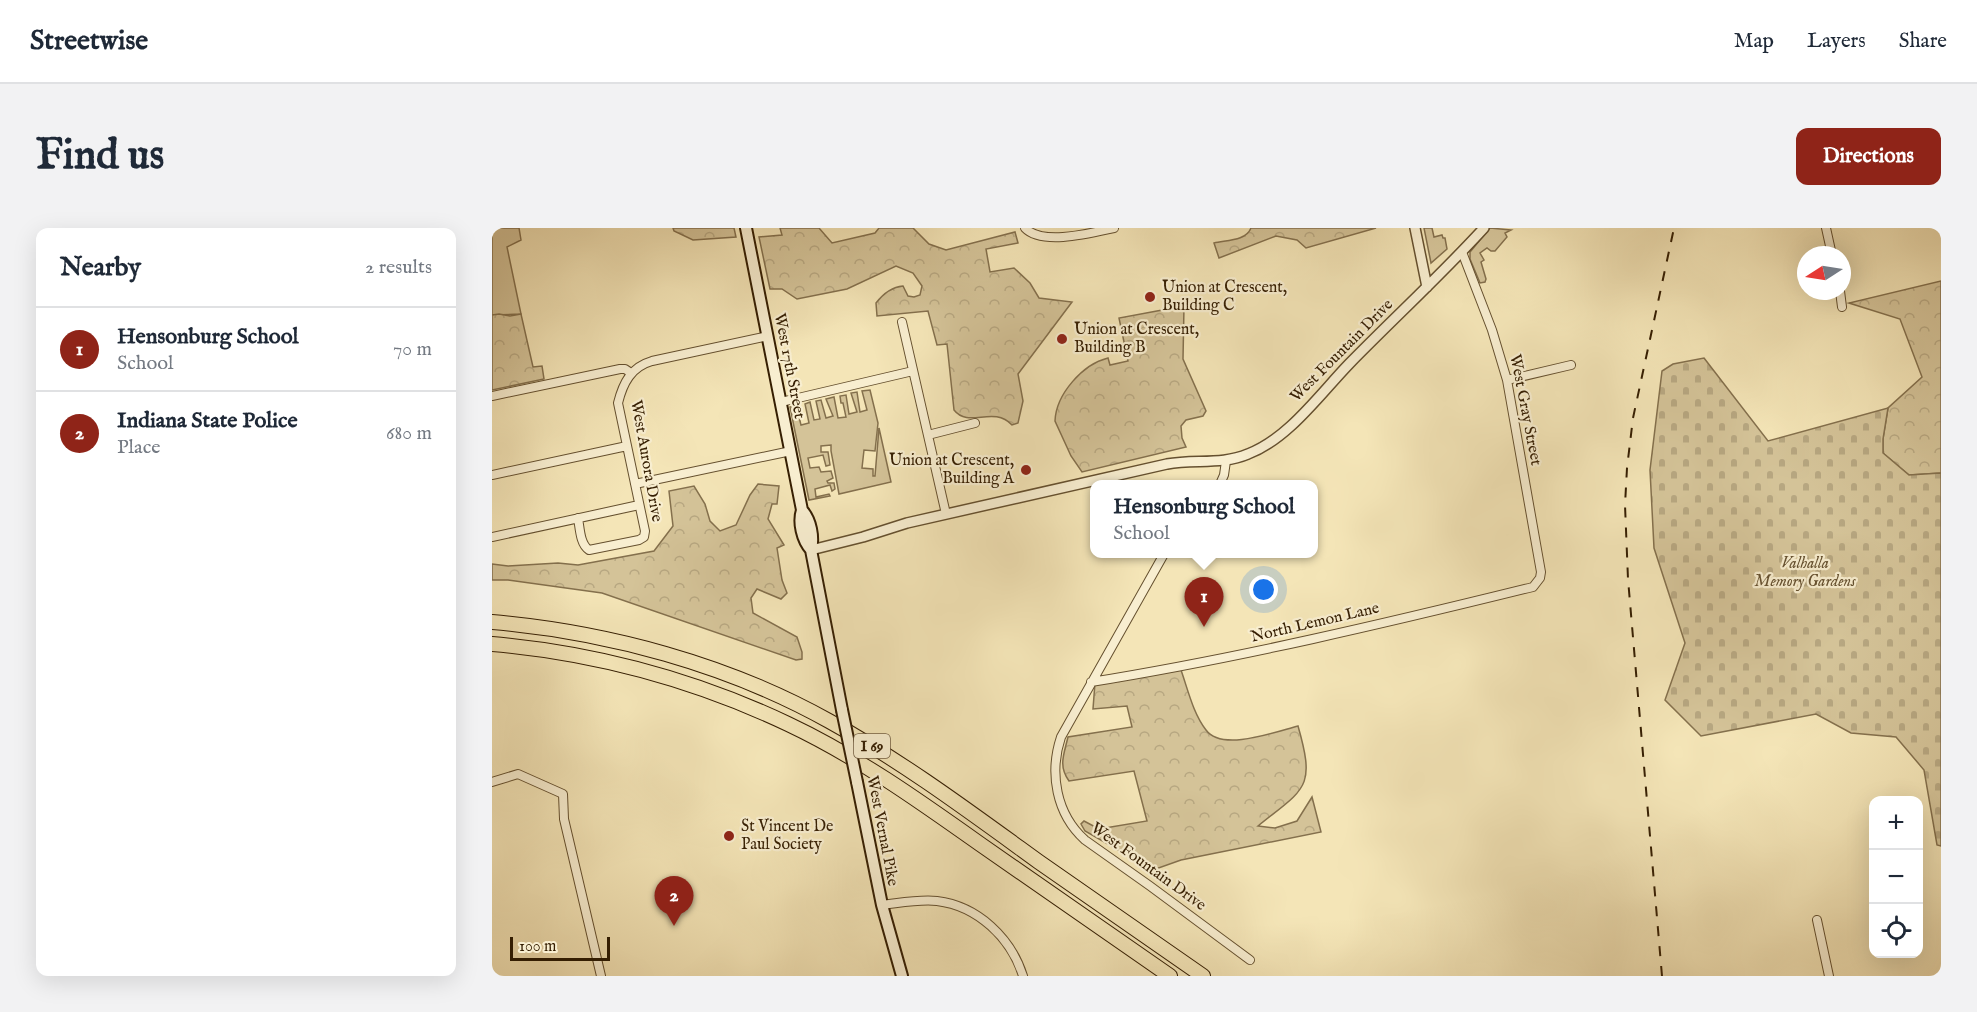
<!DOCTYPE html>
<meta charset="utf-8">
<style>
body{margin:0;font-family:"IM FELL English",serif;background:#f2f2f3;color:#1f2937}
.controls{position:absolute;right:18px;bottom:18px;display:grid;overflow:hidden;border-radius:12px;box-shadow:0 6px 24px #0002}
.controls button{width:54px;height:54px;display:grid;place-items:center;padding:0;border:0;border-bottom:2px solid #e0e1e3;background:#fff;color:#1f2937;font:30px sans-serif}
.compass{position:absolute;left:1305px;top:18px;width:54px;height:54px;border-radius:50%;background:#fff;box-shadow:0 6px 24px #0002;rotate:258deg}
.scale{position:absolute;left:18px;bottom:15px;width:100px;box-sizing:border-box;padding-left:6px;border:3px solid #351e02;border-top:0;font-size:16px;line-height:21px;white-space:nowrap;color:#351e02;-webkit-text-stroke:4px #f8eed0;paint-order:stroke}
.you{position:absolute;left:772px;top:362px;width:21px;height:21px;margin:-15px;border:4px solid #fff;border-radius:50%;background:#1a73e8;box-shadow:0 0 0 9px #1a73e833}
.badge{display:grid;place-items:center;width:39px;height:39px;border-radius:50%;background:#8f2418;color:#fff;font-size:20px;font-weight:700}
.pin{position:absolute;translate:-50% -50px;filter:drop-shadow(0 2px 3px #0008)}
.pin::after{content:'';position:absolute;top:32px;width:21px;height:18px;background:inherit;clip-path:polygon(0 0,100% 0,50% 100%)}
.popup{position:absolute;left:598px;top:252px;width:228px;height:78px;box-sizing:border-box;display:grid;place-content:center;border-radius:12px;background:#fff;filter:drop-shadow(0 2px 4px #0005);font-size:20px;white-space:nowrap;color:#747a83}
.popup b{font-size:22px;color:#1f2937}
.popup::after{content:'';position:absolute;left:50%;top:100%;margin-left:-12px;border:12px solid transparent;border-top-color:#fff}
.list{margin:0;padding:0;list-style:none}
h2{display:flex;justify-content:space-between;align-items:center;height:78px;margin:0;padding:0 24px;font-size:26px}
h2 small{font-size:20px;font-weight:400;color:#747a83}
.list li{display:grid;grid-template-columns:39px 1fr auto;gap:18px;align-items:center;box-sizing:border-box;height:84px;padding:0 24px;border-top:2px solid #e0e1e3}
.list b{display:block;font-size:22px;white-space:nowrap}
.list p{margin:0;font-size:20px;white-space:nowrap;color:#747a83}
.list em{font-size:20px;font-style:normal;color:#747a83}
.icon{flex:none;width:33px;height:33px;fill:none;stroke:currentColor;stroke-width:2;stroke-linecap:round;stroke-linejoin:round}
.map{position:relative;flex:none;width:1449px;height:748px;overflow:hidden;border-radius:12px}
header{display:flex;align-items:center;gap:36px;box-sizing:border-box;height:84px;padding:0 30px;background:#fff;border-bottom:2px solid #e0e1e3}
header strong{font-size:28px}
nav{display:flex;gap:33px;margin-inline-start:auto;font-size:21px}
.intro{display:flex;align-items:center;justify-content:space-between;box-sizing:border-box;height:144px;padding:0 36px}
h1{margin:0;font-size:42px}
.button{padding:15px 27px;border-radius:12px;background:#8f2418;color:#fff;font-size:21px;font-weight:700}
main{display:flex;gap:36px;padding:0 36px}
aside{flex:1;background:#fff;border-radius:12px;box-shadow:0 6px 24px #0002}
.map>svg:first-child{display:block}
.grass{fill:#d4c398;stroke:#84704d;stroke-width:1.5}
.forest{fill:url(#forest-crowns);stroke:#84704d;stroke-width:1.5}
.cemetery{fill:url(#cemetery-stones);stroke:#84704d;stroke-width:1.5}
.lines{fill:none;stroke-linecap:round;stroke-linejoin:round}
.minor-casing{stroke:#65502f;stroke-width:10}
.tertiary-casing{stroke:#65502f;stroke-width:12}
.secondary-casing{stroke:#351e02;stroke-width:14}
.motorway-casing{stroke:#351e02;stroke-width:16}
.minor{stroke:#f8eed0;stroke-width:8}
.tertiary{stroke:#f8eed0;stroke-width:9}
.secondary{stroke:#f8eed0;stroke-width:10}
.motorway{stroke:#f4e5b7;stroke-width:14}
.rail{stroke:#351e02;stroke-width:2;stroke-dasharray:10 10;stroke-linecap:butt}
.secondary-bridge-casing{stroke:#351e02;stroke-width:14;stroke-linecap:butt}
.secondary-bridge{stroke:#f8eed0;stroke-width:10}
.poi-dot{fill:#8f2418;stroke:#f8eed0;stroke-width:2}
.labels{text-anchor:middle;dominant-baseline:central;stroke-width:4.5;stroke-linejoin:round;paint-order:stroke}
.shield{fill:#f8eed0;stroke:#705c40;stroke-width:1.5}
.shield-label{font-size:15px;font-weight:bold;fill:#351e02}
.poi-label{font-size:16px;fill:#351e02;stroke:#f8eed0;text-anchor:start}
.street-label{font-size:16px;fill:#351e02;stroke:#f8eed0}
.park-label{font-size:16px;font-style:italic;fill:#65502f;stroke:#f8eed0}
</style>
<header>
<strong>Streetwise</strong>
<nav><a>Map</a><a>Layers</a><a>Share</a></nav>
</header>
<div class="intro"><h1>Find us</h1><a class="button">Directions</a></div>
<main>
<aside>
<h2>Nearby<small>2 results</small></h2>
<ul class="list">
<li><span class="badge">1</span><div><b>Hensonburg School</b><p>School</p></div><em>70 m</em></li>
<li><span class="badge">2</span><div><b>Indiana State Police</b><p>Place</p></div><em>680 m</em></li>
</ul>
</aside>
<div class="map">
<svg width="1449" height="748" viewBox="0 0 1449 748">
<defs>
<pattern id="forest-crowns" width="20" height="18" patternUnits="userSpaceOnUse" patternTransform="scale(1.5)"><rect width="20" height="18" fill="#d4c398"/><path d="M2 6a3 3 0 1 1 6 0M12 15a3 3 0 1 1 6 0" fill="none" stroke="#b7a781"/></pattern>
<pattern id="cemetery-stones" width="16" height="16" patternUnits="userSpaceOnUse" patternTransform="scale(1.5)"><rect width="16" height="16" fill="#d4c398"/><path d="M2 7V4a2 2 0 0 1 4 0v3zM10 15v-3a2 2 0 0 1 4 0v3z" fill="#b7a781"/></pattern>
</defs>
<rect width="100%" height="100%" fill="#f4e5b7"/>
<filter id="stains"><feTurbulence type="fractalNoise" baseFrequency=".00333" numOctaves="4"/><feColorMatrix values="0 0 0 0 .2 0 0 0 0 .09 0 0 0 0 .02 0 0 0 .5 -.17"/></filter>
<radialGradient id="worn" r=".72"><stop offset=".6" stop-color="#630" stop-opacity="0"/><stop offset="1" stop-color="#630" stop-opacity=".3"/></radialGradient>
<!-- grass -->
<path class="grass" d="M 0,0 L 27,0 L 29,12 L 15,19 L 29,86 L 0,87 Z
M 932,0 L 940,0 L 942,9 L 950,7 L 951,10 L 953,10 L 955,21 L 939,35 Z
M 998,0 L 1019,2 L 1013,5 L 1015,9 L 1003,23 L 999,23 L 995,20 L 988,25 L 992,32 L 989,34 L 994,51 L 993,54 L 988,55 L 978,31 L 978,24 Z
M 378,162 L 386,195 L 383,223 L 372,222 L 370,240 L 381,241 L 381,248 L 383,248 L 387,200 L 399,254 L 347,266 L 339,223 L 339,217 L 329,218 L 329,224 L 336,224 L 338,237 L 334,238 L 331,227 L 316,230 L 318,240 L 327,239 L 329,244 L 339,243 L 341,250 L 335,253 L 336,255 L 342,255 L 343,261 L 340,263 L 338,257 L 323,261 L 324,269 L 337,266 L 338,268 L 317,272 L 298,179 L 307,177 L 309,184 L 306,185 L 309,197 L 317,195 L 313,176 L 318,174 L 322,192 L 328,191 L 324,173 L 329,172 L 334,190 L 341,188 L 334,171 L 342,169 L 346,190 L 354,189 L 351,175 L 349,175 L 348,168 L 354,167 L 357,186 L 365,184 L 359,165 L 365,164 L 368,184 L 375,182 L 370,163 Z"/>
<!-- forest -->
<path class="forest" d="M 181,0 L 242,0 L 244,9 L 201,12 L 182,3 Z
M 288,0 L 327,0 L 340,15 L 383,5 L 387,0 L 421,0 L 437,16 L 454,22 L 523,4 L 526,15 L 494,21 L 498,44 L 522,40 L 538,55 L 547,70 L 580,74 L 526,146 L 531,173 L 526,195 L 520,197 C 501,177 477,201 462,182 L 455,116 L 445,117 L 436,83 L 385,88 L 384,75 C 391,66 399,59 411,58 L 416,68 L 422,69 L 428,67 L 430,58 L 421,45 L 404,38 L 355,61 L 305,71 L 290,61 L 278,61 L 267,9 L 290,7 Z
M 759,0 L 884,0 L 814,20 L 805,12 L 784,8 L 727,30 L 722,15 C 735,12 754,13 759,0 Z
M 1449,53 L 1449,245 L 1417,247 L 1391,225 L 1391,211 L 1396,180 L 1430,149 L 1408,91 L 1357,75 Z
M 692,78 L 691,131 L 714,183 L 711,188 L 694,192 L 689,198 L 690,210 L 694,219 L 590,244 L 579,228 L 563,193 C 564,166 591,136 616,130 L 618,137 L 636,133 L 627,90 Z
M 7,86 L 18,88 L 29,86 L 41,139 L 50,138 L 52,151 L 0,162 L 0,87 Z
M 266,256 L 287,258 L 285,276 L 280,276 L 276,291 L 292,317 L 285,320 L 290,352 L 295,365 L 289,371 L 265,361 L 259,370 L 261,385 L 305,409 L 310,424 L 310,431 L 304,432 L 110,365 L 16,352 L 0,352 L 0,336 L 16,338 L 66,335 L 86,337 L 162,323 L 181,298 L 177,263 L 202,258 L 213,276 L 218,293 L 228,303 L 244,297 L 258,267 Z
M 689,442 C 696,462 701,485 714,502 C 730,524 783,504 806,498 C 824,561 813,560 766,598 L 783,600 L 805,593 L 820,569 L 829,604 L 689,632 L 661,642 L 593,603 L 589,596 L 592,593 L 607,601 L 655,593 L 642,543 L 577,553 C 566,538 572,526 576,509 L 640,499 L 635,478 L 601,481 L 603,455 Z"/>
<!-- cemetery -->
<path class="cemetery" d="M 1212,130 L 1276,213 L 1396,180 L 1391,211 L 1391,225 L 1417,247 L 1449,245 L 1449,618 L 1445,617 L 1432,542 L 1404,509 L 1359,505 L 1324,486 L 1209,508 L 1173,472 L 1193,415 L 1162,320 L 1158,242 L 1170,143 L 1181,136 Z"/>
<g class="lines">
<defs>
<path id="minor" d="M 533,0 C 550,18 599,5 622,0
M 1334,0 L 1340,27
M 1348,63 L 1350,79
M 410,94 L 454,286
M 1015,152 L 1079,137
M 0,168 L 128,141 L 133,141 L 139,145
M 289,174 L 421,143
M 436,207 L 483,195
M 0,247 L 135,218
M 143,256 L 299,223
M 728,256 L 732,247 L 734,233
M 86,290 C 88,301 88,316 97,322 L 147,312 L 152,309 L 153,303 L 126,175 C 131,155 139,139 160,133 L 276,108
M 0,309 L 147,277
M 672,326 L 569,509 C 557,545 564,586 593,612 L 658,658 L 758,732
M 599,454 C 747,430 895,395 1041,359 L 1048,350 L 1049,344 L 1015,152 L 1000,102 L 970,24
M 0,554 L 26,546 L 71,566 L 72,591 L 109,748
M 390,677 C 408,675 427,671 445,673 C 486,678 519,710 531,748
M 1325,692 L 1337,748"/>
<path id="tertiary" d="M 923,0 L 935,59
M 319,322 L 371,309 L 415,295 L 675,236 C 703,231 730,237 756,226 C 796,211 828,166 857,136 C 902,90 949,47 992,0"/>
<path id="secondary" d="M 254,0 L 310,282 C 306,294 310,312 319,322
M 310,282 C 319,292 322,309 319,322 L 350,482
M 365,554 L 390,677 L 410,748"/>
<path id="motorway" d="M 0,394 C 115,404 235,436 337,493 C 411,534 478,584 547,634 C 601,672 656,710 711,748
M 0,416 C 103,425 203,452 296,496 C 364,528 426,572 488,616 C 551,660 614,704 678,748"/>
</defs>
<!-- minor casing -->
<use href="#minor" class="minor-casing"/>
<!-- tertiary casing -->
<use href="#tertiary" class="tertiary-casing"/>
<!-- secondary casing -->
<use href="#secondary" class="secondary-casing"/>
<!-- motorway casing -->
<use href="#motorway" class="motorway-casing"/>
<!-- minor -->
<use href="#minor" class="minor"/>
<!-- tertiary -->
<use href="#tertiary" class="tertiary"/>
<!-- secondary -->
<use href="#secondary" class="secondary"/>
<!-- motorway -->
<use href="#motorway" class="motorway"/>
<!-- rail -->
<path class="rail" d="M 1170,748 L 1136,351 L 1133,277 L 1135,240 L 1141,190 L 1182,0"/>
<defs>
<path id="secondary-bridge" d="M 350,482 L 365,554"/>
</defs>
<!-- secondary-bridge casing -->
<use href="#secondary-bridge" class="secondary-bridge-casing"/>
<!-- secondary-bridge -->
<use href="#secondary-bridge" class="secondary-bridge"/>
</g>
<!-- markers -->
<g class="poi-dot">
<circle cx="658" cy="69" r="6"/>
<circle cx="570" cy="111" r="6"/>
<circle cx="534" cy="242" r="6"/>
<circle cx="237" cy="608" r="6"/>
</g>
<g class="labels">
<!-- shield labels -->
<rect class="shield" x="362" y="506" width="36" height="24" rx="4.5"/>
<g class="shield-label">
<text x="380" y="518">I 69</text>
</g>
<!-- poi labels -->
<g class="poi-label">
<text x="670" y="60">Union at Crescent,<tspan x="670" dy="18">Building C</tspan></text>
<text x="582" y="102">Union at Crescent,<tspan x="582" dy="18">Building B</tspan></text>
<text x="522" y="233" text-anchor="end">Union at Crescent,<tspan x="522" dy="18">Building A</tspan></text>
<text x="249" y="599">St Vincent De<tspan x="249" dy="18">Paul Society</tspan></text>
</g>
<!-- street labels -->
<g class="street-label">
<text transform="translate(850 123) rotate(-45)">West Fountain Drive</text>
<text transform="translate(297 138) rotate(79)">West 17th Street</text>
<text transform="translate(1033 182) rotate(79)">West Gray Street</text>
<text transform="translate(154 233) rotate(80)">West Aurora Drive</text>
<text transform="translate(823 395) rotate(-13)">North Lemon Lane</text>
<text transform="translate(390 603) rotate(79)">West Vernal Pike</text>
<text transform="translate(656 639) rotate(36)">West Fountain Drive</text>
</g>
<!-- park labels -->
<g class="park-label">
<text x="1313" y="336">Valhalla<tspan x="1313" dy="18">Memory Gardens</tspan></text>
</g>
</g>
<rect width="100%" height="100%" filter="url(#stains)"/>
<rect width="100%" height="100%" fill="url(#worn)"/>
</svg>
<div class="controls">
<button>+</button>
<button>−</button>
<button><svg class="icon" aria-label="locate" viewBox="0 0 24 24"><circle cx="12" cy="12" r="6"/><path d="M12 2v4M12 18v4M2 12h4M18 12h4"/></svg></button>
</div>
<svg class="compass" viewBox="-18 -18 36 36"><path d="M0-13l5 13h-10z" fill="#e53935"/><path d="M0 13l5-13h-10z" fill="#747a83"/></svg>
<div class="scale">100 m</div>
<div class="you"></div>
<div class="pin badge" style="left:712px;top:399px">1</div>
<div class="popup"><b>Hensonburg School</b>School</div>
<div class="pin badge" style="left:182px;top:698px">2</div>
</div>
</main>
